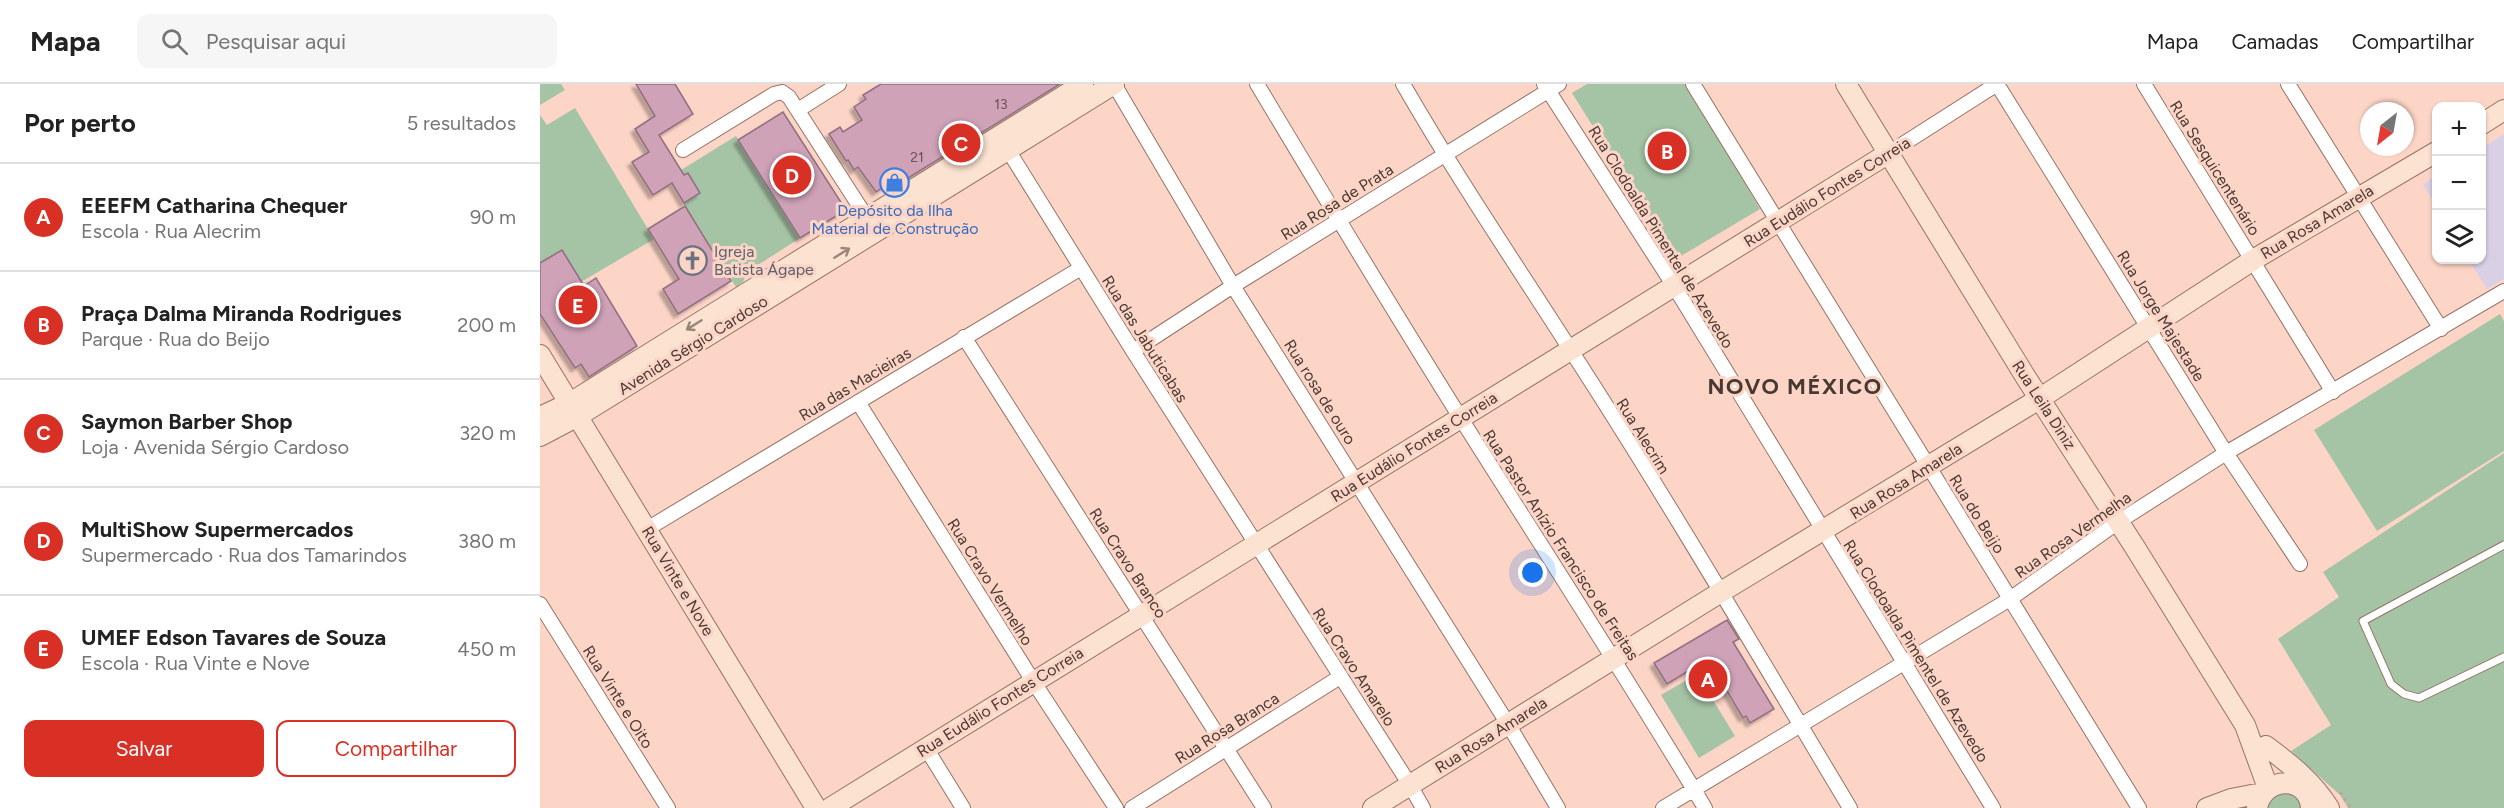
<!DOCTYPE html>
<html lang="pt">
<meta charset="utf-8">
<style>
body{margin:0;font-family:Figtree,sans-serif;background:#f6f6f6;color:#222}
.controls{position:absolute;right:18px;top:18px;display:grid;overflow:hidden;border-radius:12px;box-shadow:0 2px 4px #0004}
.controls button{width:54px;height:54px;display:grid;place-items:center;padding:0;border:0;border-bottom:2px solid #e0e0e0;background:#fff;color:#222;font:30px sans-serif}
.compass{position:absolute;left:1820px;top:18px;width:54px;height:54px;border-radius:50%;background:#fff;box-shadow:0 2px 4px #0004;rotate:211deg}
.you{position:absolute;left:993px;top:489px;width:21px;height:21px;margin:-15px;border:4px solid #fff;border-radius:50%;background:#1a73e8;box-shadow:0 0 0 9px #1a73e833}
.badge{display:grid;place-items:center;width:39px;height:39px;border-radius:50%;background:#d93025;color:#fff;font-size:20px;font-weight:700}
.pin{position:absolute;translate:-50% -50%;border:3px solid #fff;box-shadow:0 2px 6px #0006}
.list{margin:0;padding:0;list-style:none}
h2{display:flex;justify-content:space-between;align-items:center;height:78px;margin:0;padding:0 24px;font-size:26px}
h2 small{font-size:20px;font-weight:400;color:#767676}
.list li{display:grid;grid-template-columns:39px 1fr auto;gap:18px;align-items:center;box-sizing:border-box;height:108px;padding:0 24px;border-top:2px solid #e0e0e0}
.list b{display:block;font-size:22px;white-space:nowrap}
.list p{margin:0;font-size:20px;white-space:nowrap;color:#767676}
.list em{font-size:20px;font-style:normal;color:#767676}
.actions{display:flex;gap:12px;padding:18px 24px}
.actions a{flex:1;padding:14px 0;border:2px solid #d93025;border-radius:12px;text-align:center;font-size:21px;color:#d93025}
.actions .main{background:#d93025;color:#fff}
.icon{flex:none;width:33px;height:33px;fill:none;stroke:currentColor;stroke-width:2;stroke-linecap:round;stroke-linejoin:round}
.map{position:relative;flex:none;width:1964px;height:724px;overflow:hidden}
header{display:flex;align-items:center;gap:36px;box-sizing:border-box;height:84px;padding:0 30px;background:#fff;border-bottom:2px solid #e0e0e0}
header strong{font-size:28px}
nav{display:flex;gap:33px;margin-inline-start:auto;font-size:21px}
.search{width:420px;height:54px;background:#f6f6f6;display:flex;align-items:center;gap:15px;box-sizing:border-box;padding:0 21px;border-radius:12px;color:#767676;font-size:22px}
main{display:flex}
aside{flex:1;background:#fff}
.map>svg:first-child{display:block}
.industrial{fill:#d9d0e5}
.green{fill:#a5c3a5}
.building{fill:#cfa2b8;stroke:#916f80;stroke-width:1.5;filter:url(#shadow)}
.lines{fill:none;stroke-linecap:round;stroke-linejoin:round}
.lane-casing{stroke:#957366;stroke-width:9}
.street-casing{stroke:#957366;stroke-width:16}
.secondary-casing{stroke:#957366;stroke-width:22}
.path{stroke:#c3a498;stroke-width:3;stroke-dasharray:3 4.5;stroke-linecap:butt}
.lane{stroke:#fff;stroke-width:7}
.street{stroke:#fff;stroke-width:14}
.secondary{stroke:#fce2d0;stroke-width:20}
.oneway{stroke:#99857a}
.labels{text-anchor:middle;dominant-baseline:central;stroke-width:6;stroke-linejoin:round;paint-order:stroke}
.number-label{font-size:14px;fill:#6a5354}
.street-label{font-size:16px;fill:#483933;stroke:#fcd5c7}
.shop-label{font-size:16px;fill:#366cbe;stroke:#fcd5c7}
.worship-label{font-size:16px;fill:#5b616d;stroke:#fcd5c7;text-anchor:start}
.district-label{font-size:22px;font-weight:bold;letter-spacing:1.5px;fill:#483933;stroke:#fcd5c7}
</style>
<header>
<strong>Mapa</strong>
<div class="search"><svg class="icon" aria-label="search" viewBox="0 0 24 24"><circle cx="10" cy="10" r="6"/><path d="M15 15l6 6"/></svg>Pesquisar aqui</div>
<nav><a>Mapa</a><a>Camadas</a><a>Compartilhar</a></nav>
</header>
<main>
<aside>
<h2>Por perto<small>5 resultados</small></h2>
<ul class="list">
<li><span class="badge">A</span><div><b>EEEFM Catharina Chequer</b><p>Escola · Rua Alecrim</p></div><em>90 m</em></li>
<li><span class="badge">B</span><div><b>Praça Dalma Miranda Rodrigues</b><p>Parque · Rua do Beijo</p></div><em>200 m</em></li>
<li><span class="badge">C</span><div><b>Saymon Barber Shop</b><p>Loja · Avenida Sérgio Cardoso</p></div><em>320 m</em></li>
<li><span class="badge">D</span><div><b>MultiShow Supermercados</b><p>Supermercado · Rua dos Tamarindos</p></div><em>380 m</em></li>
<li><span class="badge">E</span><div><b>UMEF Edson Tavares de Souza</b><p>Escola · Rua Vinte e Nove</p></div><em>450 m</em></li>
</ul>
<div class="actions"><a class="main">Salvar</a><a>Compartilhar</a></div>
</aside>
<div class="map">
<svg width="1964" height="724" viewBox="0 0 1964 724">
<defs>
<filter id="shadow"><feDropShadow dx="-4" dy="4" stdDeviation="1.5" flood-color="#0004"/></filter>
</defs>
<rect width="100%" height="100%" fill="#fcd5c7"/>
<!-- industrial -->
<path class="industrial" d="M 1964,50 L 1964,195 L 1947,205 L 1929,176 L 1942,176 L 1942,64 Z
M 1896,91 L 1896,122 L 1883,100 Z"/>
<!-- green -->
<path class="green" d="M 0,0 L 21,0 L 25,6 L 0,21 Z
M 1047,0 L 1147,0 L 1220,125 L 1136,175 L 1032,9 Z
M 35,24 L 114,155 L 41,198 L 22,166 L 0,179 L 0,31 L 7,41 Z
M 196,52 L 260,154 L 207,188 L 203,198 L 196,203 L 143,119 L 160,108 L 148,89 L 144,91 L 141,86 Z
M 1960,230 L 1964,237 L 1964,367 L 1837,447 L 1774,346 Z
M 1964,369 L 1964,724 L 1808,724 L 1800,711 L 1751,667 L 1791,641 L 1738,555 L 1799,513 L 1783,488 Z
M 1157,590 L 1195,652 L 1159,674 L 1121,611 Z
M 1755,707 L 1766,724 L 1725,724 L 1731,711 Z"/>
<!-- building -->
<path class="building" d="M 96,0 L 135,0 L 153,30 L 119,51 L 144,91 L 148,89 L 160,109 L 144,119 L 132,99 L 113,111 L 92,78 L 109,68 L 95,45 L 115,32 Z
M 341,0 L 520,0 L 352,104 L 349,99 L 336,108 L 318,83 L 314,86 L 308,76 L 306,77 L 289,50 L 300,43 L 303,48 L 322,36 L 314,23 L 326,15 L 323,11 Z
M 243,28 L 306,126 L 260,154 L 198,56 Z
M 145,122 L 191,197 L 138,230 L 123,205 L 139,195 L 108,145 Z
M 22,166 L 44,202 L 56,194 L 97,262 L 49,293 L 41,280 L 35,284 L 0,230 L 0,179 Z
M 1187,536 L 1199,555 L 1193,558 L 1234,625 L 1210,639 L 1206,632 L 1203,634 L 1168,575 L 1127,600 L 1114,579 Z"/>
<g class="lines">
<defs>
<path id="lane" d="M 1964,461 L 1823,537 L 1851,600 L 1864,610 L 1879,614 L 1964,573"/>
<path id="street" d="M 574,0 L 693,202 L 968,640 L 1018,724
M 717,0 C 784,112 851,223 920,333 C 1002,463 1086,592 1165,724
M 863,0 C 916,92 975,179 1032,268 C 1129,418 1219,572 1310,724
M 1004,0 L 1134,202 L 1453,724
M 1153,0 L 1599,724
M 1457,0 L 1686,369 L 1760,480
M 1604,0 L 1793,308
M 1748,0 L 1901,245
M 258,26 L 299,0
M 143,66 L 234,10 L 242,8 L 249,13 L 327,134
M 468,66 L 593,267 L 870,701 L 883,724
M 1349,69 L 1457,0
M 424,253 L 724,724
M 593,267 L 693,202 L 1019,0
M 318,318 L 493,597 L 576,724
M 107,445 L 541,184
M 0,520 L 128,724
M 386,664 L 423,724
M 592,724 L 800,593
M 1123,724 L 1470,515 L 1578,438 L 1686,369 L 1964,207"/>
<path id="secondary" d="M 1306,0 L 1485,292 L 1596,465 L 1705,641 L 1728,704
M 1942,40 L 1964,26
M 0,271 L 276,724
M 0,333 L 30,319 L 543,0
M 0,352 L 38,332 L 574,0
M 1726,662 C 1750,680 1773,698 1789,724
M 290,724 L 1349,69
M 833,724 L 1181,508 L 1499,315 L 1713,176 L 1896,68
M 1667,724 L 1691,715 L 1722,709
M 1717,724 C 1723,691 1769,691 1771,724"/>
</defs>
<!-- lane casing -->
<use href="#lane" class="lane-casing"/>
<!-- street casing -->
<use href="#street" class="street-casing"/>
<!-- secondary casing -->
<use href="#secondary" class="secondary-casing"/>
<!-- path -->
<path class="path" d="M 1800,708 L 1811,724"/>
<!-- lane -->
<use href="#lane" class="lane"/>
<!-- street -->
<use href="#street" class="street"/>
<!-- secondary -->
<use href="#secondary" class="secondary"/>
</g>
<!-- one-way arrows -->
<defs><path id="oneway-shaft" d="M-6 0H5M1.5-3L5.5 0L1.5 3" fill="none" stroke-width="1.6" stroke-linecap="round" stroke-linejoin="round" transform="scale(1.5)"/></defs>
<g class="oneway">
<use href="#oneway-shaft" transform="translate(302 169) rotate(-32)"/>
<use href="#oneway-shaft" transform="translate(154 241) rotate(148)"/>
</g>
<!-- icons -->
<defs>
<symbol id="shop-ring" viewBox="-11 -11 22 22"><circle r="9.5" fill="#fcd5c7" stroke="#3f7fe0" stroke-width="1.5"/><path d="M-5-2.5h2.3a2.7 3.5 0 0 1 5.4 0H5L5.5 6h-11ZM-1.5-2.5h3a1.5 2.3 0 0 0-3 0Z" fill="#3f7fe0"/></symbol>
<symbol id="church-ring" viewBox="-11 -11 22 22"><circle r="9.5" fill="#fcd5c7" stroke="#6b7280" stroke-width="1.5"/><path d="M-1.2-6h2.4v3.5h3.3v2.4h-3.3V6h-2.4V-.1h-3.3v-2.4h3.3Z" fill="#6b7280"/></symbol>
</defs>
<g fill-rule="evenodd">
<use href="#shop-ring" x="338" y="82" width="33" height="33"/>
<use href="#church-ring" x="136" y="160" width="33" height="33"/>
</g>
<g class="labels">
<!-- number labels -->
<g class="number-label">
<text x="461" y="20">13</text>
<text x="377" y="73">21</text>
</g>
<!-- street labels -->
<g class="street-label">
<text transform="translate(1675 84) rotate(58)">Rua Sesquicentenário</text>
<text transform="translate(1287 108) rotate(-32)">Rua Eudálio Fontes Correia</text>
<text transform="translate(797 118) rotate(-32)">Rua Rosa de Prata</text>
<text transform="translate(1777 138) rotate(-31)">Rua Rosa Amarela</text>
<text transform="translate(1121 153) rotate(58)">Rua Clodoalda Pimentel de Azevedo</text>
<text transform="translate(1621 232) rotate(58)">Rua Jorge Majestade</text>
<text transform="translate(605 255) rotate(58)">Rua das Jabuticabas</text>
<text transform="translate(153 261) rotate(-32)">Avenida Sérgio Cardoso</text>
<text transform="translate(315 300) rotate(-31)">Rua das Macieiras</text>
<text transform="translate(780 308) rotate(58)">Rua rosa de ouro</text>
<text transform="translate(1504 321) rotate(57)">Rua Leila Diniz</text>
<text transform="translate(1103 352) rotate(58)">Rua Alecrim</text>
<text transform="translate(874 363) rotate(-32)">Rua Eudálio Fontes Correia</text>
<text transform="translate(1366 397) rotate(-32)">Rua Rosa Amarela</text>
<text transform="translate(1437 430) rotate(58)">Rua do Beijo</text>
<text transform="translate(1533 451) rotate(-35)">Rua Rosa Vermelha</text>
<text transform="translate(1021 461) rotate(57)">Rua Pastor Anízio Francisco de Freitas</text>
<text transform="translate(588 479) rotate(57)">Rua Cravo Branco</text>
<text transform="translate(138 497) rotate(59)">Rua Vinte e Nove</text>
<text transform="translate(450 498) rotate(58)">Rua Cravo Vermelho</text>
<text transform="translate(1376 567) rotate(58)">Rua Clodoalda Pimentel de Azevedo</text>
<text transform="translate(814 583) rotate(57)">Rua Cravo Amarelo</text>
<text transform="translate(78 613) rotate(58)">Rua Vinte e Oito</text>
<text transform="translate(460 618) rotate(-32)">Rua Eudálio Fontes Correia</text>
<text transform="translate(687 644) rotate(-32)">Rua Rosa Branca</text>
<text transform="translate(951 651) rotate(-32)">Rua Rosa Amarela</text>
</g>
<!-- shop labels -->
<g class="shop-label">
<text x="355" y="126">Depósito da Ilha<tspan x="355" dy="18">Material de Construção</tspan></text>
</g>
<!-- worship labels -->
<g class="worship-label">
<text x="174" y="167">Igreja<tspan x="174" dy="18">Batista Ágape</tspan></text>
</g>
<!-- district labels -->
<g class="district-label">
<text x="1255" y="302">NOVO MÉXICO</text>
</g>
</g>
</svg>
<div class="controls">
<button>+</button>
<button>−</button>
<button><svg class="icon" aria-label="layers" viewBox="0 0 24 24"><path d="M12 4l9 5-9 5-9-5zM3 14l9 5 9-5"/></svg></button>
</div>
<svg class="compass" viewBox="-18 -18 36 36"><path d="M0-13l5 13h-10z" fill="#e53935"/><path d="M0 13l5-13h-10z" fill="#767676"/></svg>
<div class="you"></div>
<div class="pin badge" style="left:1168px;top:595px">A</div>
<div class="pin badge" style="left:1127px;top:67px">B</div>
<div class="pin badge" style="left:421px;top:59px">C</div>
<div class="pin badge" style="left:252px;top:91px">D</div>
<div class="pin badge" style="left:38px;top:221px">E</div>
</div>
</main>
